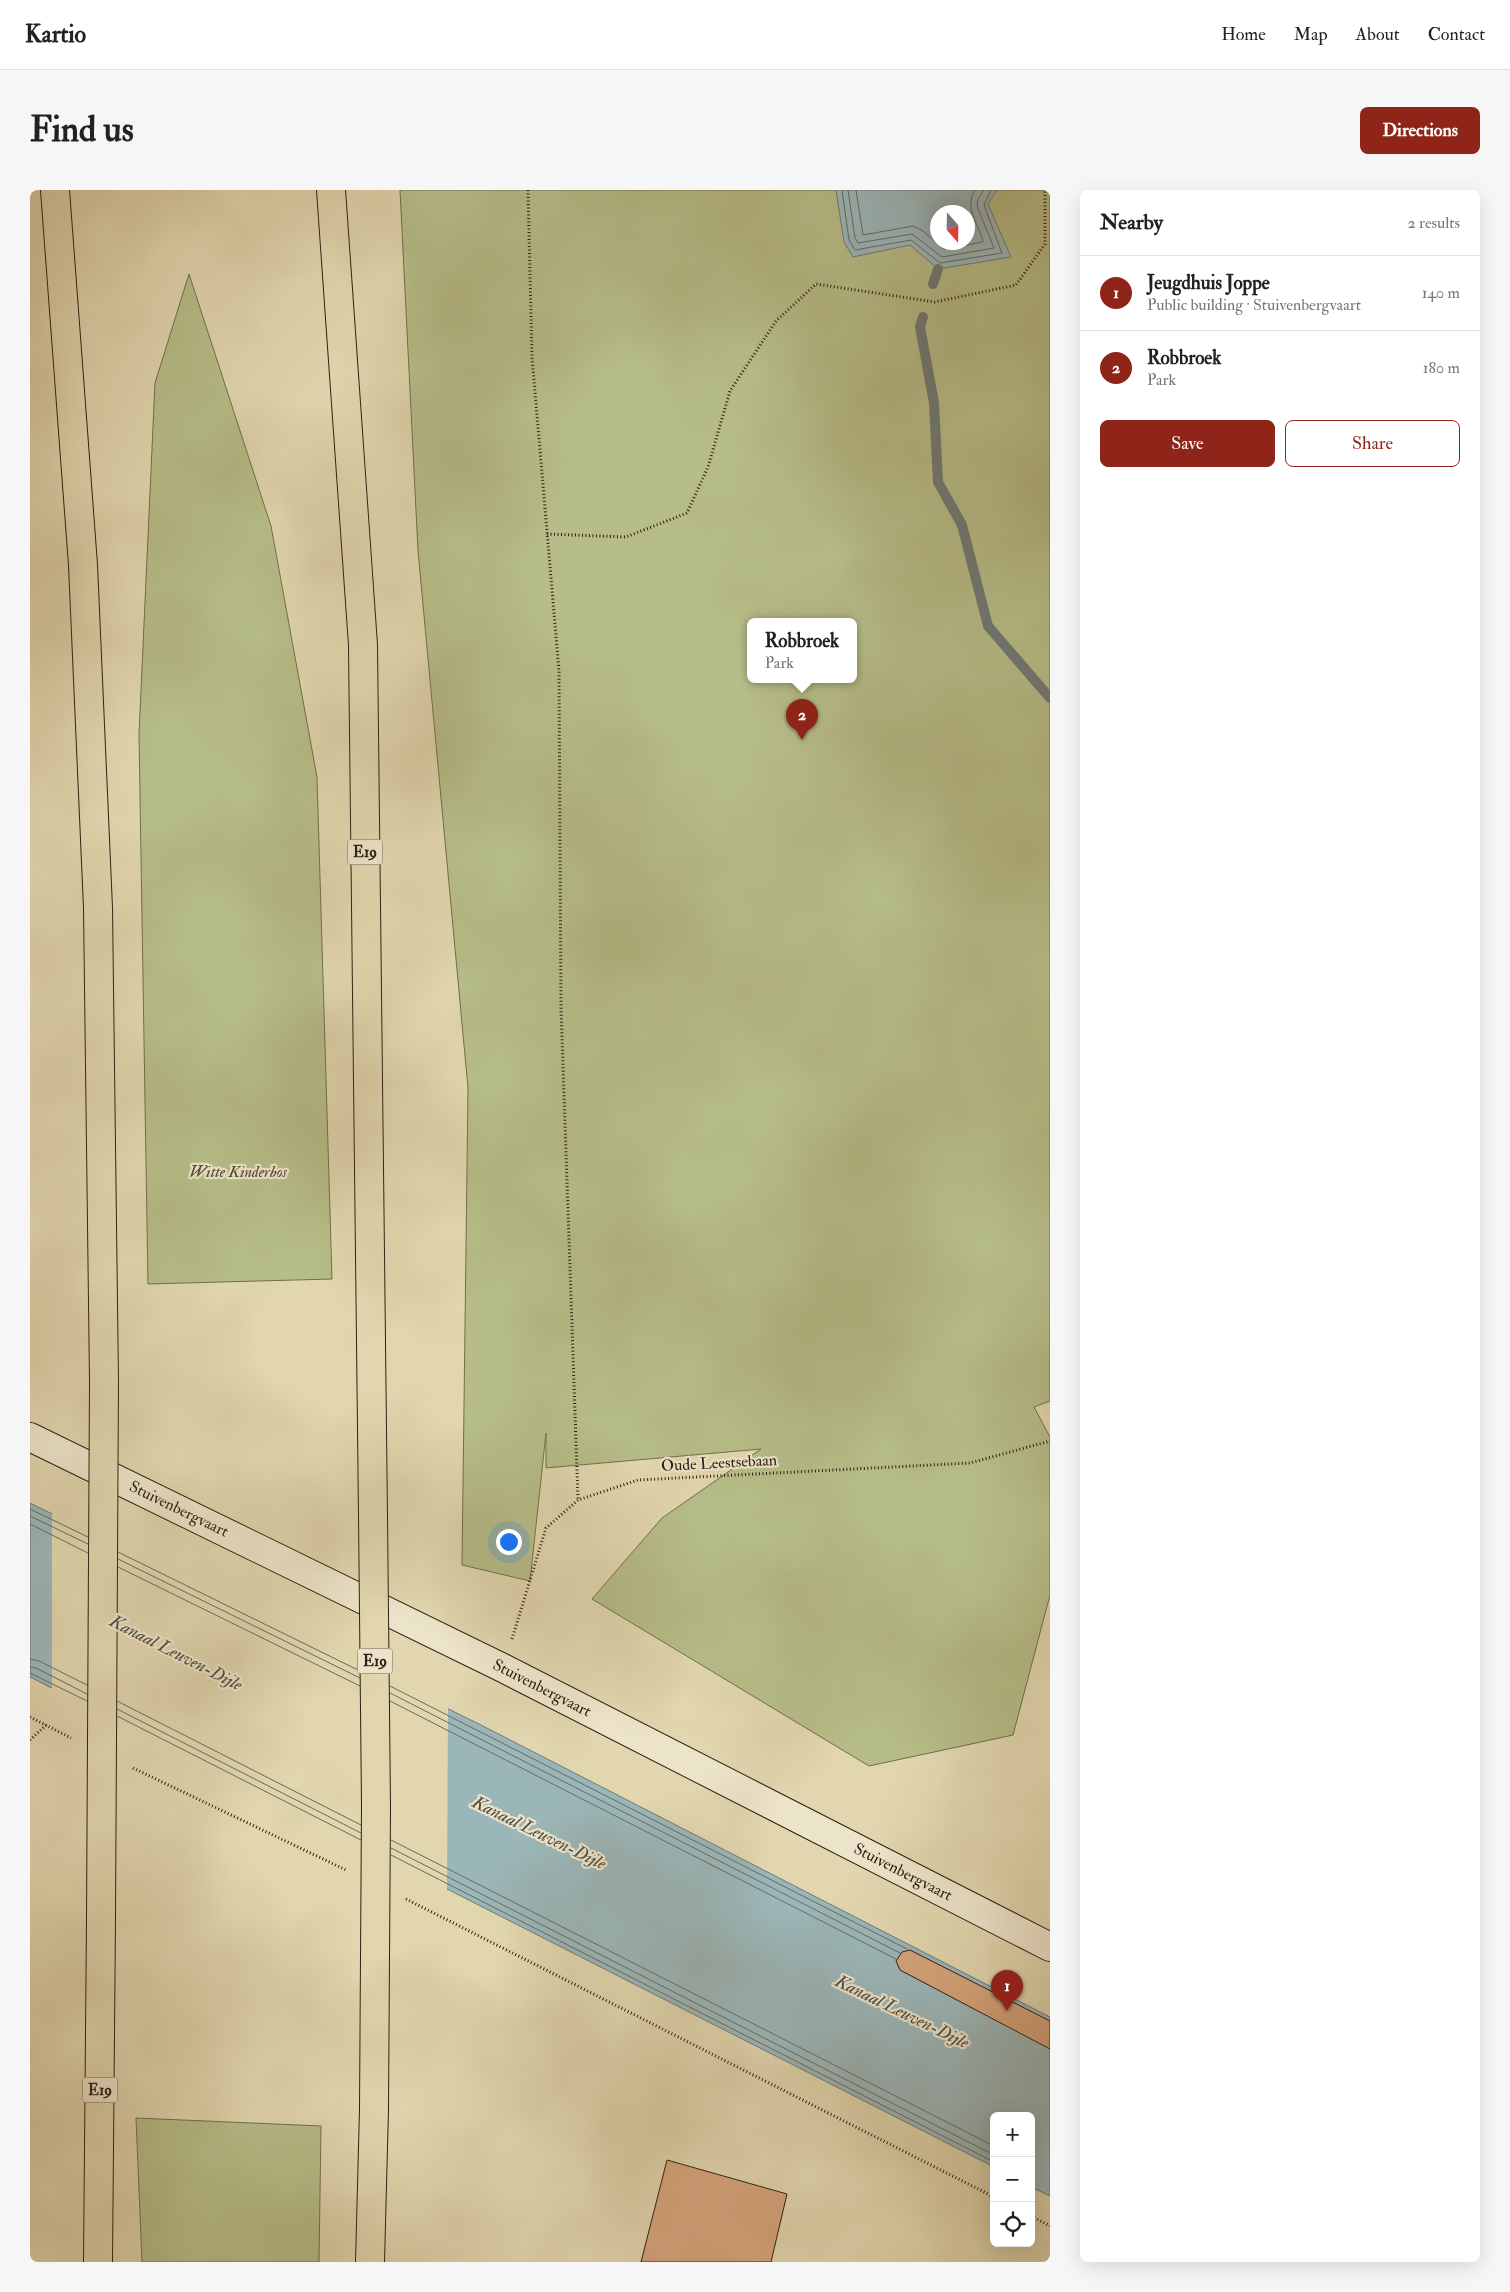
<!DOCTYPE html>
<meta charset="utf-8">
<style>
body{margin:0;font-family:"IM FELL Double Pica",serif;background:#f6f6f6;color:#222}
.controls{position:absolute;right:15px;bottom:15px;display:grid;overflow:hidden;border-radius:8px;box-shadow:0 5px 20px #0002}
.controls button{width:45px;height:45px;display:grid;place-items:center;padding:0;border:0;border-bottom:1px solid #e0e0e0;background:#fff;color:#222;font:25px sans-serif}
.compass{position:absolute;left:900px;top:15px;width:45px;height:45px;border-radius:50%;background:#fff;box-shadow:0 5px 20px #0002;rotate:160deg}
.you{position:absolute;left:478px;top:1351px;width:18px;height:18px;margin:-12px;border:4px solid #fff;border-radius:50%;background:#1a73e8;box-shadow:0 0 0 8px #1a73e833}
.badge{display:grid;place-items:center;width:32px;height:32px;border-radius:50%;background:#8f2418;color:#fff;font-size:16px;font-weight:700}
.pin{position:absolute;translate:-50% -41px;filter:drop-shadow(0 1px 2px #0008)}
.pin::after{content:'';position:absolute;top:26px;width:18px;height:15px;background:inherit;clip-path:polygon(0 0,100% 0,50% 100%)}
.popup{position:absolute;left:717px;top:428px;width:110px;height:65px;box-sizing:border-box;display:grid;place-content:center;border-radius:8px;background:#fff;filter:drop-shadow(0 1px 4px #0005);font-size:16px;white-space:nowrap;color:#767676}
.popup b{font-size:19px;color:#222}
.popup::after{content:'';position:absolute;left:50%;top:100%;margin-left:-10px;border:10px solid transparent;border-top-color:#fff}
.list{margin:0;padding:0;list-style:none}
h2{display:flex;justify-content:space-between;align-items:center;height:65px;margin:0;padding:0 20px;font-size:21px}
h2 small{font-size:16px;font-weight:400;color:#767676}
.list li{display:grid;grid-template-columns:32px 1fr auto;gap:15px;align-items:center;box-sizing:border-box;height:75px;padding:0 20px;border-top:1px solid #e0e0e0}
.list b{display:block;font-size:19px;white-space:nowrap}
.list p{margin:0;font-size:16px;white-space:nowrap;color:#767676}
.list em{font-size:16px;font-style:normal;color:#767676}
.actions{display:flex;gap:10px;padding:15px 20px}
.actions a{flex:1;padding:11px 0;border:1px solid #8f2418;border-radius:8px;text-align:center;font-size:18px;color:#8f2418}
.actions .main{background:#8f2418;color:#fff}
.icon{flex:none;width:28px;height:28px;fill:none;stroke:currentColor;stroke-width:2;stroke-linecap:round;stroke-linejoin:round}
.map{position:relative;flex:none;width:1020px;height:2072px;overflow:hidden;border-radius:8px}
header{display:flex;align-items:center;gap:30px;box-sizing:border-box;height:70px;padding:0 25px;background:#fff;border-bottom:1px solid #e0e0e0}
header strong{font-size:24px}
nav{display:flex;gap:28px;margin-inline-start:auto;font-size:18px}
.intro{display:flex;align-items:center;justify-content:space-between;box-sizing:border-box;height:120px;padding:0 30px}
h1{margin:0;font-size:35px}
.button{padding:12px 22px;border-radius:8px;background:#8f2418;color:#fff;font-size:18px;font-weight:700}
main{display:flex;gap:30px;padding:0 30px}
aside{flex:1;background:#fff;border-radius:8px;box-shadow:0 5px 20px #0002}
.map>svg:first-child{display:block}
.green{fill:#b6bd88;stroke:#726e4d;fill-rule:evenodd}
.water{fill:#9bb6b8;stroke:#707a76;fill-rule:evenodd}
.pier{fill:#e1d6ae}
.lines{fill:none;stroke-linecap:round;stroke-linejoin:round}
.shore{stroke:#656b65;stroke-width:1}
.stream{stroke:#707a76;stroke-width:10}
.building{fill:#d6a47c;stroke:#2f2012}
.secondary-casing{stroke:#2f2012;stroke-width:30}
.highway-casing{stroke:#2f2012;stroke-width:30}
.path{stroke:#2f2012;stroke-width:3;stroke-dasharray:1 2.5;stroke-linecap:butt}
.secondary{stroke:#ece4ca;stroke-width:28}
.highway{stroke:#e1d6ae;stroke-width:28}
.highway-bridge-casing{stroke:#2f2012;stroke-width:30;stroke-linecap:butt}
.highway-bridge{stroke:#e1d6ae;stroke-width:28}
.labels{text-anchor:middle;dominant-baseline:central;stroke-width:4.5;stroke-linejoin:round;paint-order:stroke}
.shield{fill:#ece4ca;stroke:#685b49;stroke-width:1}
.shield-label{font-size:15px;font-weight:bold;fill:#2f2012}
.park-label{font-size:16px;font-style:italic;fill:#514730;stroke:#ece4ca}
.street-label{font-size:16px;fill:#2f2012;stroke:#ece4ca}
.water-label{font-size:18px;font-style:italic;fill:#4f4d44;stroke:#ece4ca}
</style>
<header>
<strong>Kartio</strong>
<nav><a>Home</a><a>Map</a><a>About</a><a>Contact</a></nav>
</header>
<div class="intro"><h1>Find us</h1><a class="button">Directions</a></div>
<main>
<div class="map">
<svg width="1020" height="2072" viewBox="0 0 1020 2072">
<rect width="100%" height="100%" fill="#e1d6ae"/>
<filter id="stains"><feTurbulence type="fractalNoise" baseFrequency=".004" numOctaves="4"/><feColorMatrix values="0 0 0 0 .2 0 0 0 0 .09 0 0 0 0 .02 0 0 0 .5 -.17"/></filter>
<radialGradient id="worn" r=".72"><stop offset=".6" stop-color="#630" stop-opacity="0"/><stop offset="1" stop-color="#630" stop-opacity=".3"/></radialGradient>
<!-- green -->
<path class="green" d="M 370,0 L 1020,0 L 1020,1211 L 1004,1217 L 1020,1247 L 1020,1405 L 983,1545 L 839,1576 L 562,1409 L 632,1328 L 731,1259 L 516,1278 L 516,1243 L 500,1391 L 432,1375 L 438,898 L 388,361 ZM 908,22 L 938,22 L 938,52 L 908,52 ZM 721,431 L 823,431 L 823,489 L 721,489 Z
M 159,84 L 241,336 L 287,587 L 302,1089 L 118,1094 L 109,544 L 125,193 Z
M 106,1928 L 291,1936 L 289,2072 L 112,2072 Z"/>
<!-- water -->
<path class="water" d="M 806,0 L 967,0 L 958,14 L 981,67 L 908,79 L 880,55 L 823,67 L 814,52 ZM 908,22 L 938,22 L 938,52 L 908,52 Z
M 0,1313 L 451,1535 L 1020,1827 L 1020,2006 L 1001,1997 L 1001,1926 L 964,1926 L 964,1977 L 0,1487 Z"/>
<!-- pier -->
<path class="pier" d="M 22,1321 L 418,1516 L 417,1702 L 22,1501 Z"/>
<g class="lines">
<!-- shore -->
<path class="shore" d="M 812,0 L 819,50 L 825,60 L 881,50 L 910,73 L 972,63 L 954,15 L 961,0
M 818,0 L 825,48 L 828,53 L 882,44 L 912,67 L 964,58 L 947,16 L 948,9 L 954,0
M 826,0 L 833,45 L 883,36 L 893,41 L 914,59 L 953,52 C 949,33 933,19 945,0
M 0,1319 L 58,1347
M 0,1326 L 58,1354
M 0,1334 L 58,1363
M 88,1362 L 330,1481
M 88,1369 L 330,1488
M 88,1377 L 330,1496
M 0,1469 L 9,1471 L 57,1495
M 0,1477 L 6,1478 L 57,1504
M 0,1483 L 57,1511
M 360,1496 L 877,1759
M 360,1503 L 870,1763
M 87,1511 L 331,1635
M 360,1511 L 866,1769
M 87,1519 L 331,1643
M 87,1526 L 331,1650
M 361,1650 L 964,1956
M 361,1658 L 964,1965
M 361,1665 L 964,1972"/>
<!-- stream -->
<path class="stream" d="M 903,94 L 908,79
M 893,127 L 890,137 L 904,213 L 908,292 L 932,335 L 958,436 L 1020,508"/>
</g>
<!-- building -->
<path class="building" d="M 880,1760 L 1020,1831 L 1020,1859 L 870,1780 L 866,1771 L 872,1762 Z
M 637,1970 L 757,2004 L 741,2072 L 611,2072 Z"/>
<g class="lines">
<defs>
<path id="secondary" d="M 0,1247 L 473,1478 L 1020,1757"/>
<path id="highway" d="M 25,0 L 53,375 L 68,718 L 74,1192
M 301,0 L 333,455 L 343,1326
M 68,2072 L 71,1728
M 340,2072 L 344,1919"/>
</defs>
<!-- secondary casing -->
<use href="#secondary" class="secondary-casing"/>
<!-- highway casing -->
<use href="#highway" class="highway-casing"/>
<!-- path -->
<path class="path" d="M 498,0 L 502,167 L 529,481 L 531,817 L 548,1310
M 517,344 L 596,347 L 657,323 L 678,277 L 700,201 L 746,131 L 786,94 L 905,112 L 986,95 L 1015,54 L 1015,0
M 482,1449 L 516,1338 L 548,1310 L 608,1290 L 940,1273 L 1020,1251
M 0,1527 L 41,1548
M 0,1550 L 16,1535
M 103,1578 L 316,1680
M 376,1709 L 964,2007
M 1001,2026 L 1020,2036"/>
<!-- secondary -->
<use href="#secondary" class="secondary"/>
<!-- highway -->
<use href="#highway" class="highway"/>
<defs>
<path id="highway-bridge" d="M 343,1326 L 346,1617 L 344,1919
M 71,1728 L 74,1192"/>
</defs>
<!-- highway-bridge casing -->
<use href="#highway-bridge" class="highway-bridge-casing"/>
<!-- highway-bridge -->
<use href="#highway-bridge" class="highway-bridge"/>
</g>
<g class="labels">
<!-- shield labels -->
<g class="shield">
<rect x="317.5" y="649.5" width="35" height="25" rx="4"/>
<rect x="327.5" y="1458.5" width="35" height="25" rx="4"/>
<rect x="52.5" y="1887.5" width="35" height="25" rx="4"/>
</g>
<g class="shield-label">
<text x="335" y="662">E19</text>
<text x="345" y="1471">E19</text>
<text x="70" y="1900">E19</text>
</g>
<!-- park labels -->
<g class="park-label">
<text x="208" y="982">Witte Kinderbos</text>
</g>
<!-- street labels -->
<g class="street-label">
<text transform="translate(689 1273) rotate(-3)">Oude Leestsebaan</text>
<text transform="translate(149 1319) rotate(26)">Stuivenbergvaart</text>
<text transform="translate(512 1498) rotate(27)">Stuivenbergvaart</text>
<text transform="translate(873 1682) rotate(27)">Stuivenbergvaart</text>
</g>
<!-- water labels -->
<g class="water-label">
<text transform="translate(146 1463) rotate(27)">Kanaal Leuven-Dijle</text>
<text transform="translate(509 1643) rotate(26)">Kanaal Leuven-Dijle</text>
<text transform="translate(872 1822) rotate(26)">Kanaal Leuven-Dijle</text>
</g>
</g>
<rect width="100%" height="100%" filter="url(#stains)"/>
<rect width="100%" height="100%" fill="url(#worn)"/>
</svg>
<div class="controls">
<button>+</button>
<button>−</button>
<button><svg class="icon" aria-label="locate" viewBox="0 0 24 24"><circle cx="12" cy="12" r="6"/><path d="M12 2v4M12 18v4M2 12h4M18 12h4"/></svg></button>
</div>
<svg class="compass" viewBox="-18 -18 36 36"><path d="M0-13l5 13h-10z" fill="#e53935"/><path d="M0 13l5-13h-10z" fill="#767676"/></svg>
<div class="you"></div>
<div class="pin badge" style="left:977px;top:1821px">1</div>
<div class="pin badge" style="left:772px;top:550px">2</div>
<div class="popup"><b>Robbroek</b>Park</div>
</div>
<aside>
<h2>Nearby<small>2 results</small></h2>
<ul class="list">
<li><span class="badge">1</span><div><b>Jeugdhuis Joppe</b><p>Public building · Stuivenbergvaart</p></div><em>140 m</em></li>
<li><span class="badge">2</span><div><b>Robbroek</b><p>Park</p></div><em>180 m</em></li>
</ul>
<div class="actions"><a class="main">Save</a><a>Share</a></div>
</aside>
</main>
